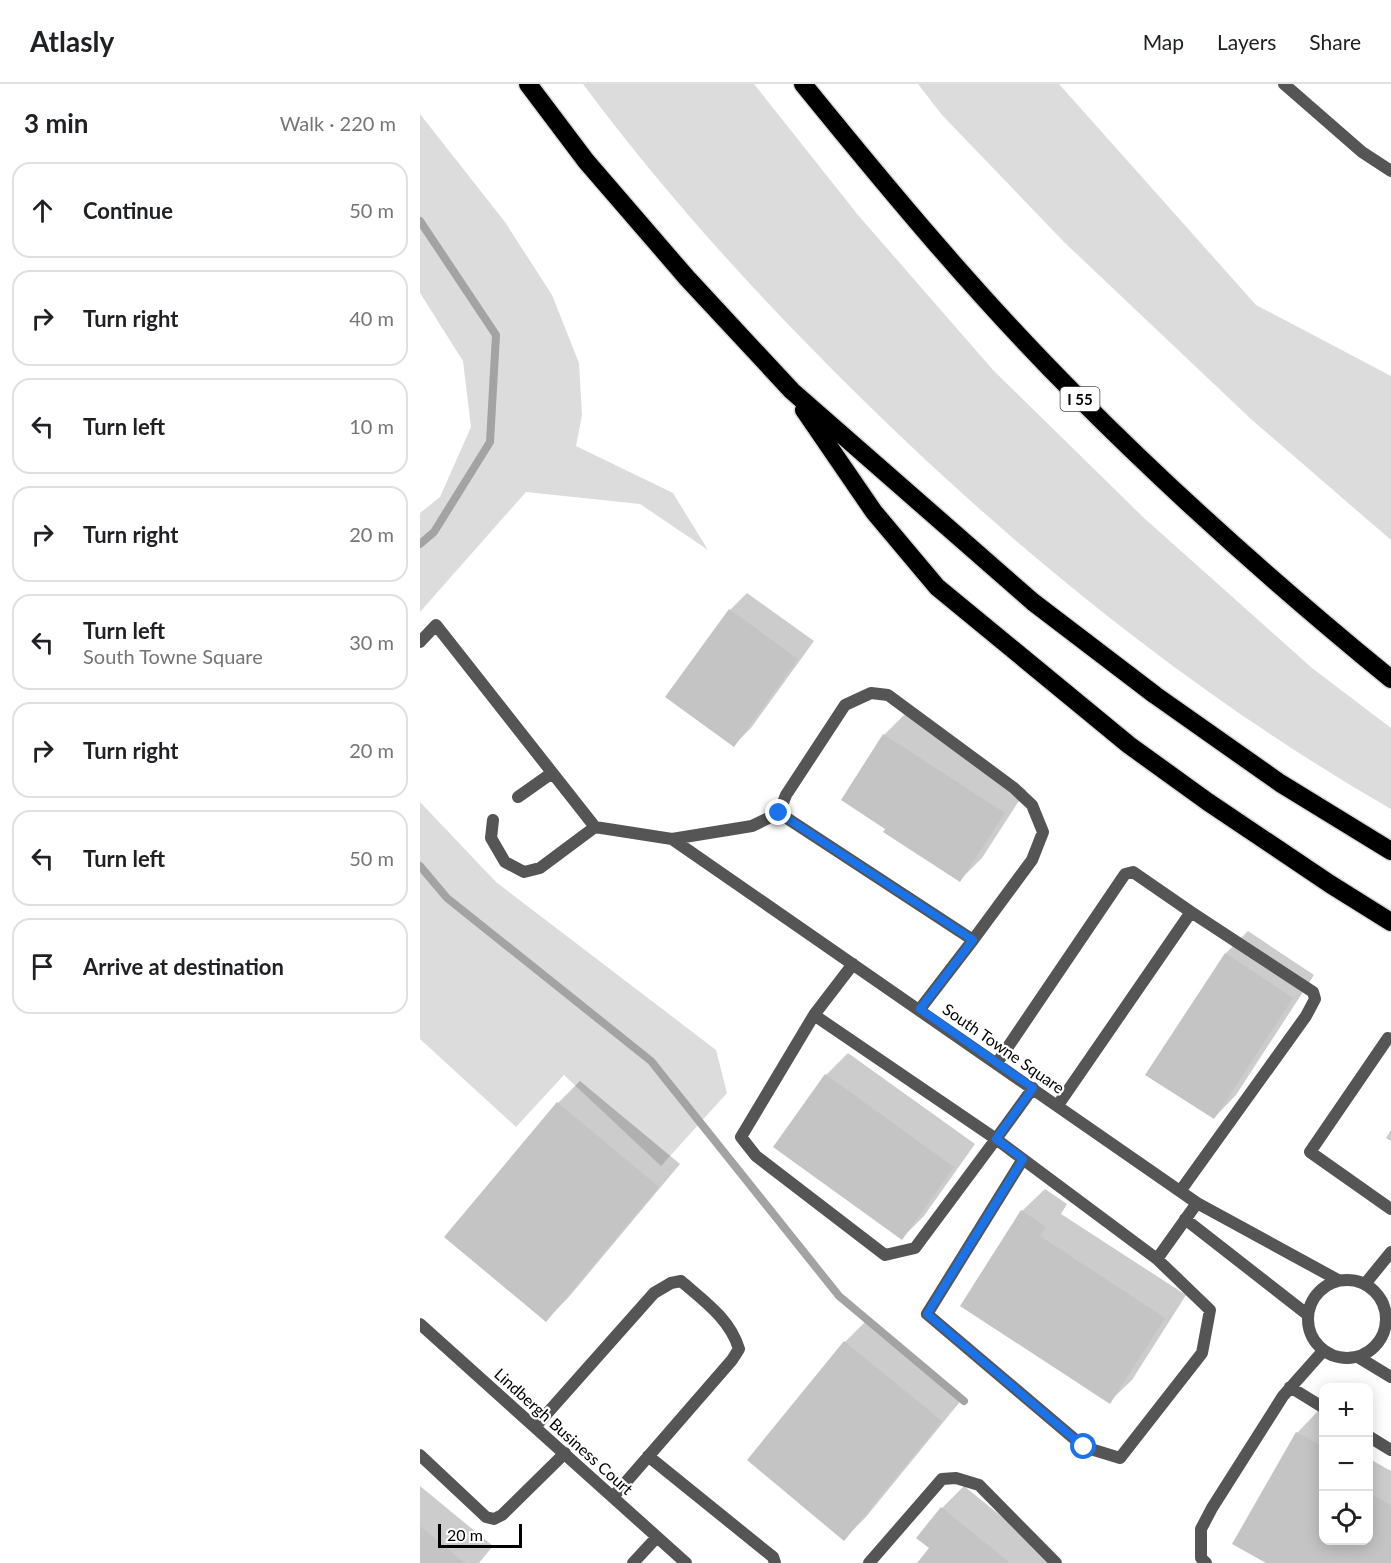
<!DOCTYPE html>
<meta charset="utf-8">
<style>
body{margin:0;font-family:Lato,sans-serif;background:#f6f6f6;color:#202124}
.controls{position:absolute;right:18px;bottom:18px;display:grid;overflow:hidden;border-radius:12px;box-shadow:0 3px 15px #0003}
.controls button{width:54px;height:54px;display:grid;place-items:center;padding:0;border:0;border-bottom:2px solid #e0e0e0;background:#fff;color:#202124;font:30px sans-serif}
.scale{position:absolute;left:18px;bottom:15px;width:84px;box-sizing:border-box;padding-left:6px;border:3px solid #000;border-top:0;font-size:16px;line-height:21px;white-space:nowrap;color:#000;-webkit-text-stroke:4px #fff;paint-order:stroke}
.stop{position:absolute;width:18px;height:18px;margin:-14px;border:4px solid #1a73e8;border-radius:50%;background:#fff}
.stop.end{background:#1a73e8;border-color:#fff;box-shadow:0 2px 6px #0008}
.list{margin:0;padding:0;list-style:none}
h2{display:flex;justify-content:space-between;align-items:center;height:78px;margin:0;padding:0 24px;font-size:26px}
h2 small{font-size:20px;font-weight:400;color:#757577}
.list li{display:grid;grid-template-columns:39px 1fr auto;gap:18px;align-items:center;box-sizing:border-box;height:96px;margin:0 12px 12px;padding:0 12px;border:2px solid #e0e0e0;border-radius:18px}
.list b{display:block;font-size:22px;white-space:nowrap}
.list p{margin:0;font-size:20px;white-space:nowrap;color:#757577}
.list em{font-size:20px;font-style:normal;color:#757577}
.icon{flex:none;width:33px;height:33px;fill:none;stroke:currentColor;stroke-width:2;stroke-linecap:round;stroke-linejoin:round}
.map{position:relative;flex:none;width:971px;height:1479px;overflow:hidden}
header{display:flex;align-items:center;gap:36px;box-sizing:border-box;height:84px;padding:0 30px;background:#fff;border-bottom:2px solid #e0e0e0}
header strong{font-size:28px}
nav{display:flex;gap:33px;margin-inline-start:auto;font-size:21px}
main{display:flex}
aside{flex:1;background:#fff}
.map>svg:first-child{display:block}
.green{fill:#dcdcdc}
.shadow{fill:#0003}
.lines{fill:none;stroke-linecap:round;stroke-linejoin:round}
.stream{stroke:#a3a3a3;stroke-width:8}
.building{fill:#c4c4c4}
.motorway-casing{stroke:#dbdbdb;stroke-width:21}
.service{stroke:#555;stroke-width:12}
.minor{stroke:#555;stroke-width:12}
.motorway{stroke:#000;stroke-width:18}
.route{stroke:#1a73e8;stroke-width:8}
.labels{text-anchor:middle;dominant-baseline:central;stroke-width:4.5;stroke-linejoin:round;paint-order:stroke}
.shield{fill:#fff;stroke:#4c4c4c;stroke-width:1.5}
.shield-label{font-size:15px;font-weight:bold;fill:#000}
.street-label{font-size:16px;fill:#000;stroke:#fff}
</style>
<header>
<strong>Atlasly</strong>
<nav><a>Map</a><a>Layers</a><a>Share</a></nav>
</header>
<main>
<aside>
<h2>3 min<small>Walk · 220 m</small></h2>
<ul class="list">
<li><svg class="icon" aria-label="ahead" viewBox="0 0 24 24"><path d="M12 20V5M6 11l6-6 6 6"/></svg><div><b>Continue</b></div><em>50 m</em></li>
<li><svg class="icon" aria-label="right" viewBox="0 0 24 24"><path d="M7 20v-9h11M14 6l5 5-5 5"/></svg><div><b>Turn right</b></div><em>40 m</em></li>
<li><svg class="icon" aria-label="left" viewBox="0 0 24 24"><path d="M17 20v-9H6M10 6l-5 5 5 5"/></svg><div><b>Turn left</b></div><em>10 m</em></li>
<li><svg class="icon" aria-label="right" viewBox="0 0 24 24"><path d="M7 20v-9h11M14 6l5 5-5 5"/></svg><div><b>Turn right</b></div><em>20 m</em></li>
<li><svg class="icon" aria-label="left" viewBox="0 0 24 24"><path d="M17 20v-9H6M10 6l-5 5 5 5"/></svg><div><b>Turn left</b><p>South Towne Square</p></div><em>30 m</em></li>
<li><svg class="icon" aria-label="right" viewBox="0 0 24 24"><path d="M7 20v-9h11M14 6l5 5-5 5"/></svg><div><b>Turn right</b></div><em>20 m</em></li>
<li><svg class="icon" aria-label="left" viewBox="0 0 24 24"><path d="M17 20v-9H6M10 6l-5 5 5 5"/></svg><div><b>Turn left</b></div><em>50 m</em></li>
<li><svg class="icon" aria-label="arrive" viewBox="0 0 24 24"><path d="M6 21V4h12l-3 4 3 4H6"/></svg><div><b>Arrive at destination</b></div></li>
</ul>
</aside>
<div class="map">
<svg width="971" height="1479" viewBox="0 0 971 1479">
<rect width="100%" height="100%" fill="#fff"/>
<!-- green -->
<path class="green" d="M 163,0 L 334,0 L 438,131 L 573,286 L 724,434 L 892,584 L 971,644 L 971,725 C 778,614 602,472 443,316 C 342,217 247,113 163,0 Z
M 498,0 L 639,0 L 836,221 L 971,292 L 971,456 L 832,336 L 644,158 L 522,31 Z
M 0,30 L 85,138 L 132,211 L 159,279 L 162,331 L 156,362 L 253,409 L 288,466 L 220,420 L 106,408 L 0,528 L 0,429 L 20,413 L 51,343 L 43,277 L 0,209 Z
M 0,718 L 76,798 L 296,966 L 307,1009 L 241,1082 L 144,991 L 96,1043 L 0,955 Z"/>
<!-- shadow -->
<path class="shadow" d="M 327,509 L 394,557 L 331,644 L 314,661 L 247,613 L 310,526 Z
M 486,629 L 606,706 L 562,774 L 540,796 L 467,745 L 464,651 Z
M 828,847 L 894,891 L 816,1011 L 794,1034 L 727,990 L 806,869 Z
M 428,969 L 555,1060 L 504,1132 L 482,1154 L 406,991 Z
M 160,997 L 260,1080 L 148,1214 L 126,1236 L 26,1153 L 138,1019 Z
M 971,1046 L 971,1057 L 966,1054 Z
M 625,1105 L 647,1120 L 641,1130 L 766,1211 L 712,1296 L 689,1318 L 602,1127 Z
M 448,1235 L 543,1314 L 446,1433 L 424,1455 L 329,1376 L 425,1258 Z
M 899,1326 L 904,1329 L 904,1456 L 948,1456 L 948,1374 L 971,1387 L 971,1479 L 849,1479 L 815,1459 L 877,1349 Z
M 0,1402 L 73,1462 L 59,1479 L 0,1479 Z
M 544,1402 L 639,1479 L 499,1479 L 511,1464 L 522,1424 Z"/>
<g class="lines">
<!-- stream -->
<path class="stream" d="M 0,137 L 76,251 L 70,358 L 14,448 L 0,460
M 0,782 L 27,814 L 231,977 L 419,1212 L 544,1317"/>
</g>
<!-- building -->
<path class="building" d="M 309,525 L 378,575 L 314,663 L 245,613 Z
M 463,650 L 585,729 L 540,798 L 463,748 L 465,745 L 421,716 Z
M 805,869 L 873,914 L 794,1035 L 725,991 Z
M 405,990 L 534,1083 L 482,1156 L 353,1063 Z
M 137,1018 L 239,1103 L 126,1238 L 24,1153 Z
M 601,1126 L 626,1143 L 620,1152 L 745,1234 L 690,1320 L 540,1222 Z
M 424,1257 L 522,1337 L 424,1457 L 327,1376 Z
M 876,1348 L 904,1363 L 904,1456 L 948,1456 L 948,1409 L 971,1421 L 971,1479 L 846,1479 L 812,1460 Z
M 521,1423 L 590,1479 L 497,1479 L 509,1464 L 496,1454 Z
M 0,1442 L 45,1479 L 0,1479 Z"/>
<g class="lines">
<defs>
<path id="motorway" d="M 108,0 L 166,77 L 267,194 L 372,307 L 613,518 L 735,611 L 860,699 L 971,767
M 383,0 C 470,107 558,213 655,310 C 755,411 861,505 971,595
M 384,326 L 454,428 L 517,503 L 709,661 L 788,718 L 910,800 L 971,838"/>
</defs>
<!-- motorway casing -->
<use href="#motorway" class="motorway-casing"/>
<!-- service -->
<path class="service" d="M 0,558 L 16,541 L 175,743 L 252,755 L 332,742 L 359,729 L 553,856 L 500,925
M 98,713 L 132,689
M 359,729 L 366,711 L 425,621 L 451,609 L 468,611 L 594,704 L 612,721 L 623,748 L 612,776 L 553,856
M 73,736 L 71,754 L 85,778 L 104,788 L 120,784 L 175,743
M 252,755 L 777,1119 L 918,1196
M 433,880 L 394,931 L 576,1055 L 613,1004
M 394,931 L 321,1053 L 336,1072 L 465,1171 L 495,1164 L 576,1055 L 737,1175 L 777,1119
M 968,954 L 890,1068 L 971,1125
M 577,979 L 705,790 L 713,788 L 771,828
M 638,1021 L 771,828 L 893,908 L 895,915 L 886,932 L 761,1106
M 603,1075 L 507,1230 L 664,1363 L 700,1374 L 782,1269 L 790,1226 L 737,1175
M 765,1135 L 888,1231
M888 1235a39 39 0 1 1 78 0a39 39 0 1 1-78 0Z
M 945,1200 L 971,1168
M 0,1240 L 266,1479
M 938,1273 L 971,1293
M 870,1303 L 904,1324
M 115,1343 L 234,1209 L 251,1199 L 261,1197 C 284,1217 310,1235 319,1265 L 312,1276 L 193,1413
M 948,1352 L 971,1366
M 0,1371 L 66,1433 L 74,1435 L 82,1431 L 145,1369
M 228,1372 L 353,1473 L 355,1479
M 213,1479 L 237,1453
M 449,1479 L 522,1395 L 536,1394 L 559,1401 L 636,1479
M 786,1479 L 781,1474 L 781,1445 L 792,1424 L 863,1312 L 903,1267"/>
<!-- minor -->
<path class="minor" d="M 864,0 L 942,68 L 971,87"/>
<!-- motorway -->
<use href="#motorway" class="motorway"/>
</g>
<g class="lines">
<!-- route -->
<path class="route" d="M 359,729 L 553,856 L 500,925 L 613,1004 L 576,1055 L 603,1075 L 507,1230 L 664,1363"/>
</g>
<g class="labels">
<!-- shield labels -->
<rect class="shield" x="640.5" y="303" width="39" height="24" rx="4.5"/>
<g class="shield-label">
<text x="660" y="315">I 55</text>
</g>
<!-- street labels -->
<g class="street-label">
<text transform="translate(584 964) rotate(35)">South Towne Square</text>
<text transform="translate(144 1347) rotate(42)">Lindbergh Business Court</text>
</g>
</g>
</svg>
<div class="controls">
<button>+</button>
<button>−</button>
<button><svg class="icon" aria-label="locate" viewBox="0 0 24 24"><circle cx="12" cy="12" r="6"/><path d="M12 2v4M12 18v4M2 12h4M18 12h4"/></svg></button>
</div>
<div class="scale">20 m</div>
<div class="stop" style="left:664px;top:1363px"></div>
<div class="stop end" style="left:359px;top:729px"></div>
</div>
</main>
